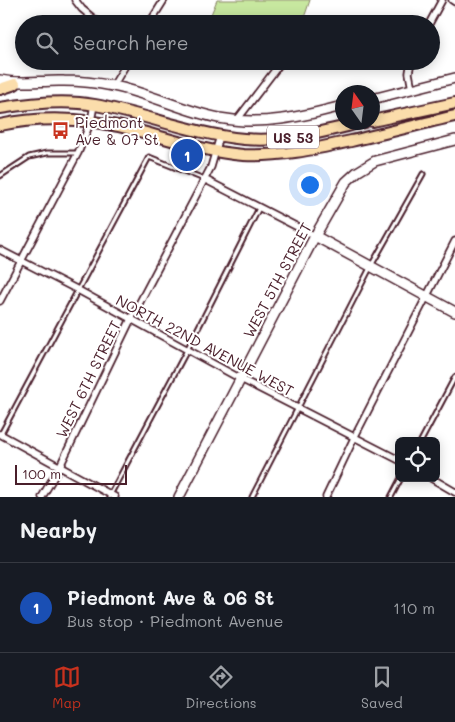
<!DOCTYPE html>
<meta charset="utf-8">
<style>
body{margin:0;font-family:Mali,sans-serif;background:#20242c;color:#f1f3f6}
.controls{position:absolute;right:15px;bottom:15px;display:grid;overflow:hidden;border-radius:8px;box-shadow:0 2px 12px #0003}
.controls button{width:45px;height:45px;display:grid;place-items:center;padding:0;border:0;border-bottom:1px solid #363941;background:#171b24;color:#f1f3f6;font:25px sans-serif}
.compass{position:absolute;left:335px;top:85px;width:45px;height:45px;border-radius:50%;background:#171b24;box-shadow:0 2px 12px #0003;rotate:346deg}
.scale{position:absolute;left:15px;bottom:12px;width:112px;box-sizing:border-box;padding-left:5px;border:2px solid #4a1f2b;border-top:0;font-size:14px;line-height:18px;white-space:nowrap;color:#4a1f2b;-webkit-text-stroke:4px #fff;paint-order:stroke}
.you{position:absolute;left:309px;top:184px;width:18px;height:18px;margin:-12px;border:4px solid #fff;border-radius:50%;background:#1a73e8;box-shadow:0 0 0 8px #1a73e833}
.badge{display:grid;place-items:center;width:32px;height:32px;border-radius:50%;background:#c8321e;color:#fff;font-size:16px;font-weight:700}
.pin{position:absolute;translate:-50% -50%;border:2px solid #fff;box-shadow:0 1px 5px #0006}
.list{margin:0;padding:0;list-style:none}
h2{display:flex;justify-content:space-between;align-items:center;height:65px;margin:0;padding:0 20px;font-size:21px}
h2 small{font-size:16px;font-weight:400;color:#9ea1a6}
.list li{display:grid;grid-template-columns:32px 1fr auto;gap:15px;align-items:center;box-sizing:border-box;height:90px;padding:0 20px;border-top:1px solid #363941}
.list b{display:block;font-size:19px;white-space:nowrap}
.list p{margin:0;font-size:16px;white-space:nowrap;color:#9ea1a6}
.list em{font-size:16px;font-style:normal;color:#9ea1a6}
.icon{flex:none;width:28px;height:28px;fill:none;stroke:currentColor;stroke-width:2;stroke-linecap:round;stroke-linejoin:round}
.map{position:relative;flex:none;width:455px;height:497px;overflow:hidden}
.search{position:absolute;background:#171b24;box-shadow:0 2px 12px #0003;left:15px;right:15px;top:15px;height:55px;display:flex;align-items:center;gap:12px;box-sizing:border-box;padding:0 18px;border-radius:28px;color:#9ea1a6;font-size:19px}
.sheet{height:155px;background:#171b24}
nav{display:flex;justify-content:space-around;align-items:center;box-sizing:border-box;height:70px;border-top:1px solid #363941;background:#171b24;font-size:14px;color:#9ea1a6}
nav a{display:grid;justify-items:center;gap:2px}
nav .on{color:#c8321e}
.map>svg:first-child{display:block}
.green{fill:#c7e79f;stroke:#888365}
.lines{fill:none;stroke-linecap:round;stroke-linejoin:round}
.lane-casing{stroke:#4a1f2b;stroke-width:7}
.street-casing{stroke:#4a1f2b;stroke-width:9}
.secondary-casing{stroke:#4a1f2b;stroke-width:12}
.highway-casing{stroke:#4a1f2b;stroke-width:14}
.lane{stroke:#fff;stroke-width:3}
.street{stroke:#fff;stroke-width:5.5}
.secondary{stroke:#fff;stroke-width:9}
.highway{stroke:#fbddab;stroke-width:10}
.labels{text-anchor:middle;dominant-baseline:central;stroke-width:4;stroke-linejoin:round;paint-order:stroke}
.shield{fill:#fff;stroke:#80626b;stroke-width:1}
.shield-label{font-size:14px;font-weight:bold;fill:#4a1f2b}
.poi-label{font-size:15px;fill:#4a1f2b;stroke:#fff;text-anchor:start}
.street-label{font-size:15px;fill:#4a1f2b;stroke:#fff}
</style>
<div class="map">
<svg width="455" height="497" viewBox="0 0 455 497">
<rect width="100%" height="100%" fill="#fff"/>
<filter id="ink" filterUnits="userSpaceOnUse"><feTurbulence type="fractalNoise" baseFrequency=".02" numOctaves="2"/><feDisplacementMap in="SourceGraphic" scale="10" xChannelSelector="R" yChannelSelector="G"/><feConvolveMatrix kernelMatrix="1 2 1 2 8 2 1 2 1" color-interpolation-filters="sRGB"/></filter>
<g filter="url(#ink)">
<!-- green -->
<path class="green" d="M 217,0 L 310,0 L 302,24 L 207,24 Z
M 212,61 L 266,61 L 234,68 Z"/>
<g class="lines">
<defs>
<path id="lane" d="M 0,176 L 29,157 L 47,153 L 77,153
M 1,434 L 149,157 L 204,179
M 421,441 L 455,377
M 109,497 L 187,350 L 259,208
M 252,497 L 371,266 L 423,174
M 391,497 L 401,478"/>
<path id="street" d="M 75,0 L 82,9 L 100,24
M 452,0 L 455,2
M 149,24 L 164,0
M 429,24 L 442,0
M 411,61 L 409,73 L 412,89
M 113,86 L 128,61
M 237,120 L 282,61
M 204,179 L 315,236
M 0,250 L 78,290 L 241,379 L 399,460
M 0,301 L 78,153 L 91,121 L 94,105
M 0,434 L 115,497
M 431,478 L 455,492
M 42,497 L 60,466 L 131,319 L 211,167 L 220,136
M 326,497 L 354,438 L 455,241"/>
<path id="secondary" d="M 0,80 C 23,85 41,80 64,81 C 80,81 98,83 113,86 C 149,93 183,111 219,118 C 261,126 301,117 342,106
M 372,99 L 455,78
M 315,236 L 455,312
M 179,497 L 315,236 L 346,182 L 357,172 L 375,161 L 455,140"/>
<path id="highway" d="M 0,89 L 15,84
M 0,108 C 30,103 64,99 95,105 C 145,114 193,134 244,139 C 284,143 325,131 364,122
M 372,121 L 455,103
M 0,125 C 46,115 94,119 139,131 C 173,140 207,152 243,155 C 280,157 315,149 351,141 C 386,133 420,124 455,116"/>
</defs>
<!-- lane casing -->
<use href="#lane" class="lane-casing"/>
<!-- street casing -->
<use href="#street" class="street-casing"/>
<!-- secondary casing -->
<use href="#secondary" class="secondary-casing"/>
<!-- highway casing -->
<use href="#highway" class="highway-casing"/>
<!-- lane -->
<use href="#lane" class="lane"/>
<!-- street -->
<use href="#street" class="street"/>
<!-- secondary -->
<use href="#secondary" class="secondary"/>
<!-- highway -->
<use href="#highway" class="highway"/>
</g>
</g>
<!-- icons -->
<defs>
<symbol id="bus-bare" viewBox="-9 -9 18 18"><path d="M-5-6H5V4H4V6H2V4H-2V6H-4V4H-5ZM-3.5-4V0h7V-4ZM-3.5 1.2v1.5H-2V1.2ZM2 1.2v1.5H3.5V1.2Z" fill="#c8321e" stroke="#fff" stroke-width="2.5" paint-order="stroke"/></symbol>
</defs>
<g fill-rule="evenodd">
<use href="#bus-bare" x="48" y="118" width="25" height="25"/>
</g>
<g class="labels">
<!-- shield labels -->
<rect class="shield" x="267" y="125.5" width="52" height="23" rx="4"/>
<g class="shield-label">
<text x="293" y="137">US 53</text>
</g>
<!-- poi labels -->
<g class="poi-label">
<text x="75" y="122">Piedmont<tspan x="75" dy="17">Ave &amp; 07 St</tspan></text>
</g>
<!-- street labels -->
<g class="street-label">
<text transform="translate(277 280) rotate(-62)">WEST 5TH STREET</text>
<text transform="translate(205 345) rotate(28)">NORTH 22ND AVENUE WEST</text>
<text transform="translate(88 379) rotate(-64)">WEST 6TH STREET</text>
</g>
</g>
</svg>
<div class="controls">
<button><svg class="icon" aria-label="locate" viewBox="0 0 24 24"><circle cx="12" cy="12" r="6"/><path d="M12 2v4M12 18v4M2 12h4M18 12h4"/></svg></button>
</div>
<svg class="compass" viewBox="-18 -18 36 36"><path d="M0-13l5 13h-10z" fill="#e53935"/><path d="M0 13l5-13h-10z" fill="#9ea1a6"/></svg>
<div class="scale">100 m</div>
<div class="you"></div>
<div class="pin badge" style="left:187px;top:155px;background:#1a4fb4">1</div>
<div class="search"><svg class="icon" aria-label="search" viewBox="0 0 24 24"><circle cx="10" cy="10" r="6"/><path d="M15 15l6 6"/></svg>Search here</div>
</div>
<section class="sheet">
<h2>Nearby<small></small></h2>
<ul class="list">
<li><span class="badge" style="background:#1a4fb4">1</span><div><b>Piedmont Ave &amp; 06 St</b><p>Bus stop · Piedmont Avenue</p></div><em>110 m</em></li>
</ul>
</section>
<nav>
<a class="on"><svg class="icon" aria-label="map" viewBox="0 0 24 24"><path d="M3 6l6-2 6 2 6-2v14l-6 2-6-2-6 2zM9 4v14M15 6v14"/></svg>Map</a>
<a><svg class="icon" aria-label="directions" viewBox="0 0 24 24"><path d="M12 3l9 9-9 9-9-9zM9 14v-3h6M13 9l2 2-2 2"/></svg>Directions</a>
<a><svg class="icon" aria-label="saved" viewBox="0 0 24 24"><path d="M7 4h10v16l-5-4-5 4z"/></svg>Saved</a>
</nav>
